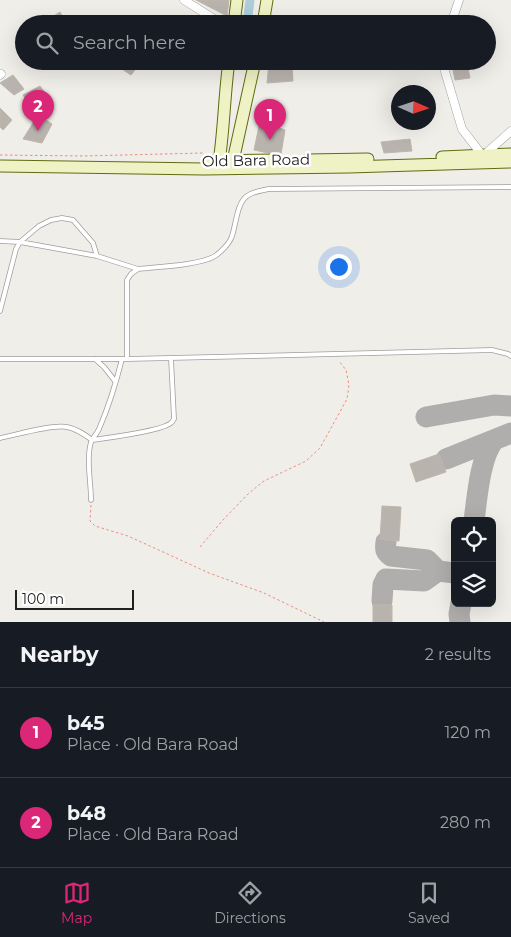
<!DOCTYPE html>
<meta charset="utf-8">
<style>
body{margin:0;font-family:Montserrat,sans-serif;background:#20242c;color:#f1f3f6}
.controls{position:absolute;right:15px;bottom:15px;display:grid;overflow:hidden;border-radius:8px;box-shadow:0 5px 20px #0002}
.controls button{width:45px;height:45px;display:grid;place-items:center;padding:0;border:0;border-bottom:1px solid #363941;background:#171b24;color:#f1f3f6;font:25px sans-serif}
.compass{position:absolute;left:391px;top:85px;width:45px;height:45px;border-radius:50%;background:#171b24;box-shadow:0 5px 20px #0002;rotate:93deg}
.scale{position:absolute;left:15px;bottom:12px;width:119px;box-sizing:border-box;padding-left:5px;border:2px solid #212121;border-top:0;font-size:14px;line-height:18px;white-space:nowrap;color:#212121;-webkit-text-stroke:4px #fff;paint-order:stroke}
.you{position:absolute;left:338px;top:266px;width:18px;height:18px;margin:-12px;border:4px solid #fff;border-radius:50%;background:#1a73e8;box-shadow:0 0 0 8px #1a73e833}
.badge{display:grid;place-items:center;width:32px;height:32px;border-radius:50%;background:#db2777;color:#fff;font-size:16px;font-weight:700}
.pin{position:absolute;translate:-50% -41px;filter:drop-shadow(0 1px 2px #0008)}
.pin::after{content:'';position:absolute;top:26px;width:18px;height:15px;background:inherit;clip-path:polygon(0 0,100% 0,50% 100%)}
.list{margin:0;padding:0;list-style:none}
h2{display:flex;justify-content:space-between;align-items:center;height:65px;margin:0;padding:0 20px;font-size:21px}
h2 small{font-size:16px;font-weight:400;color:#9ea1a6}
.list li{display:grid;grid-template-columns:32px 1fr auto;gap:15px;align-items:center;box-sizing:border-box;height:90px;padding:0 20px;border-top:1px solid #363941}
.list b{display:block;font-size:19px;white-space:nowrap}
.list p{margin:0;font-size:16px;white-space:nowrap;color:#9ea1a6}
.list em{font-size:16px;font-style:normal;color:#9ea1a6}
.icon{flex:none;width:28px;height:28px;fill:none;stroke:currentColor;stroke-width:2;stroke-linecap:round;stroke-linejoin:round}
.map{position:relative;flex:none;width:511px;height:622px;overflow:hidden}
.search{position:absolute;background:#171b24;box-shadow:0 5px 20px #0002;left:15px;right:15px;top:15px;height:55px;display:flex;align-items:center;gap:12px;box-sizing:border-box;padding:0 18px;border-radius:28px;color:#9ea1a6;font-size:19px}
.sheet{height:245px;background:#171b24}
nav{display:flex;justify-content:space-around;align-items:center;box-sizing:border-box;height:70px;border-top:1px solid #363941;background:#171b24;font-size:14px;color:#9ea1a6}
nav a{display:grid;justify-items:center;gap:2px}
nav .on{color:#db2777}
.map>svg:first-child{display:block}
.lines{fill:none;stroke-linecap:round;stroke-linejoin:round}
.canal{stroke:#aecdd8;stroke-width:9}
.taxiway{stroke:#b0aeac;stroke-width:21}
.building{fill:#b9b3ae;stroke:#c0b6ac}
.lane-casing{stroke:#9e9e9e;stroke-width:5.5}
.street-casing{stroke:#9e9e9e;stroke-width:9}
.secondary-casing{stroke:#5f6c13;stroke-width:13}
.path{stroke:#e98f80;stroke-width:1;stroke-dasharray:2.5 2.5;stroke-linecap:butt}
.lane{stroke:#fff;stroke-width:4}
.street{stroke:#fff;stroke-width:8}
.secondary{stroke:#eef2c4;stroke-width:11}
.labels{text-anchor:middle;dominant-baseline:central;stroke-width:5;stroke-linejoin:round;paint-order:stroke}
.street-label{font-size:15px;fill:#212121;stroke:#fff}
</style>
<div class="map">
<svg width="511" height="622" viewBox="0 0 511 622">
<rect width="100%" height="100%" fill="#f0eee8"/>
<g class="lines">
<!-- canal -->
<path class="canal" d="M 247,24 L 250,0"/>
<!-- taxiway -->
<path class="taxiway" d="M 426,417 L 494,405 L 511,406
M 446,459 L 511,433
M 474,521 C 477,498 480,457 494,440
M 386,542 C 385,549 385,552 391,556 L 427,560 L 438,571
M 382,601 L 383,585 L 386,579 L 424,581 L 438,571 L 455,573
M 460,622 L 459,614 L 461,603"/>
</g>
<!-- building -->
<path class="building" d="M 196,0 L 229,0 L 227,16 Z
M 60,12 L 67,24 L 41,24 Z
M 110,61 L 142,61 L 131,75 Z
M 292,62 L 293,81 L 267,83 L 269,63 Z
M 468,68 L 470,78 L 455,80 L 453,70 Z
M 13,75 L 24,89 L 14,95 L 0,83 Z
M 40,86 L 45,93 L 31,106 L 23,95 Z
M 0,108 L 12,120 L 3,130 L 0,127 Z
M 38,115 L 52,124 L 42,143 L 23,139 Z
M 260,121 L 285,130 L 281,154 L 276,153 L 268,153 L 254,150 Z
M 410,139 L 412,151 L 384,153 L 381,142 Z
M 439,454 L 446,472 L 416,482 L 410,464 Z
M 382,506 L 401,507 L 399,541 L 380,539 Z
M 373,605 L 392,605 L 392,622 L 373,622 Z"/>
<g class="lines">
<defs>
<path id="lane" d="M 0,241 L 20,242 L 97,256 L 138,269
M 0,311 L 16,249 L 20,242 L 39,226 L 51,220 L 62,218 L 73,220 L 93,243 L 97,256
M 0,359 L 127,359 L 255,356 L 492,350 L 508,354 L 511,356
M 95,359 L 104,367 L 115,381
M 127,359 L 127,280 L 131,274 L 138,269 C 156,267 201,265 215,256 C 221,252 230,243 232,236 C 236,224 237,203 247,196 C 254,191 261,191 269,189 L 511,187
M 0,438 C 16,435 53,424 67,427 C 77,429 84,434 92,440 C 106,438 165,431 172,422 C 173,421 173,420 174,419 L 171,358
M 91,500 C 91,482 86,460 91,442 C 93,437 97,434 99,429 C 109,406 116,383 122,359"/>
<path id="street" d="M 184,0 L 222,24
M 451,24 L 459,0
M 444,61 L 444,68 L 462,129 L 482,155
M 0,75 L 1,74
M 484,155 L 511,131"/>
<path id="secondary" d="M 234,24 L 237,0
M 263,24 L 267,0
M 442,157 L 511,154
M 307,160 L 368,159
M 209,161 L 276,160
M 0,166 L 204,169 L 349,167 L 511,162
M 230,166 L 233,161 L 255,61
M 218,169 C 224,133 224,97 229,61"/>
</defs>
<!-- lane casing -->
<use href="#lane" class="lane-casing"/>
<!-- street casing -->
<use href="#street" class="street-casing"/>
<!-- secondary casing -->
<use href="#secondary" class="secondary-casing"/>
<!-- path -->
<path class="path" d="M 0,155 L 84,156 L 203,153
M 91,505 L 90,521 L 95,526 L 128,536 L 209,573 L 264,593 L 324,622
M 200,547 L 222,521 L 248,494 L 264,481 L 306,461 L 320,448 L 347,399 L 349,385 L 346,370 L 339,361"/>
<!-- lane -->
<use href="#lane" class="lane"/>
<!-- street -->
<use href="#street" class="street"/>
<!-- secondary -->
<use href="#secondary" class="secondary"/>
</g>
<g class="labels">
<!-- street labels -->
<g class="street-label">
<text transform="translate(256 160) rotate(-1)">Old Bara Road</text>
</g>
</g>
</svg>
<div class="controls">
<button><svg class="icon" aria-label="locate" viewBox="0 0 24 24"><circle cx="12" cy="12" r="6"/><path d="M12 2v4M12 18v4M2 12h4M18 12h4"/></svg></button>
<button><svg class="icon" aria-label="layers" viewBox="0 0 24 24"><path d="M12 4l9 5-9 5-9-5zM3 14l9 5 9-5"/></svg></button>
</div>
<svg class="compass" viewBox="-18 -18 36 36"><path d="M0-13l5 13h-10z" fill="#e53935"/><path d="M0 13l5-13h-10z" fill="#9ea1a6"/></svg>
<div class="scale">100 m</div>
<div class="you"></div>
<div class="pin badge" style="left:270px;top:140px">1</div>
<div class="pin badge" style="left:38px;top:131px">2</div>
<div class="search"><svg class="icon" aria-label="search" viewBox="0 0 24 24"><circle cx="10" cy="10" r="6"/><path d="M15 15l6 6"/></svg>Search here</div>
</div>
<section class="sheet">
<h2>Nearby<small>2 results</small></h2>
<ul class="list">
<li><span class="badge">1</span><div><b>b45</b><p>Place · Old Bara Road</p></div><em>120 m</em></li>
<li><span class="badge">2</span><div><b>b48</b><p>Place · Old Bara Road</p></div><em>280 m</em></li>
</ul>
</section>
<nav>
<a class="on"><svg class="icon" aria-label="map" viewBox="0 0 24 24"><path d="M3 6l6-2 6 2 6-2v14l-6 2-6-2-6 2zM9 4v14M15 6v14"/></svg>Map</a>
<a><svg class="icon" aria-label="directions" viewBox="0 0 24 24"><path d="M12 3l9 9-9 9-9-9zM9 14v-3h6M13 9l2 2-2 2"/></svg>Directions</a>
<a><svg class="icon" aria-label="saved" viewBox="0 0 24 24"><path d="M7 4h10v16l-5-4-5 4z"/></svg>Saved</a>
</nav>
